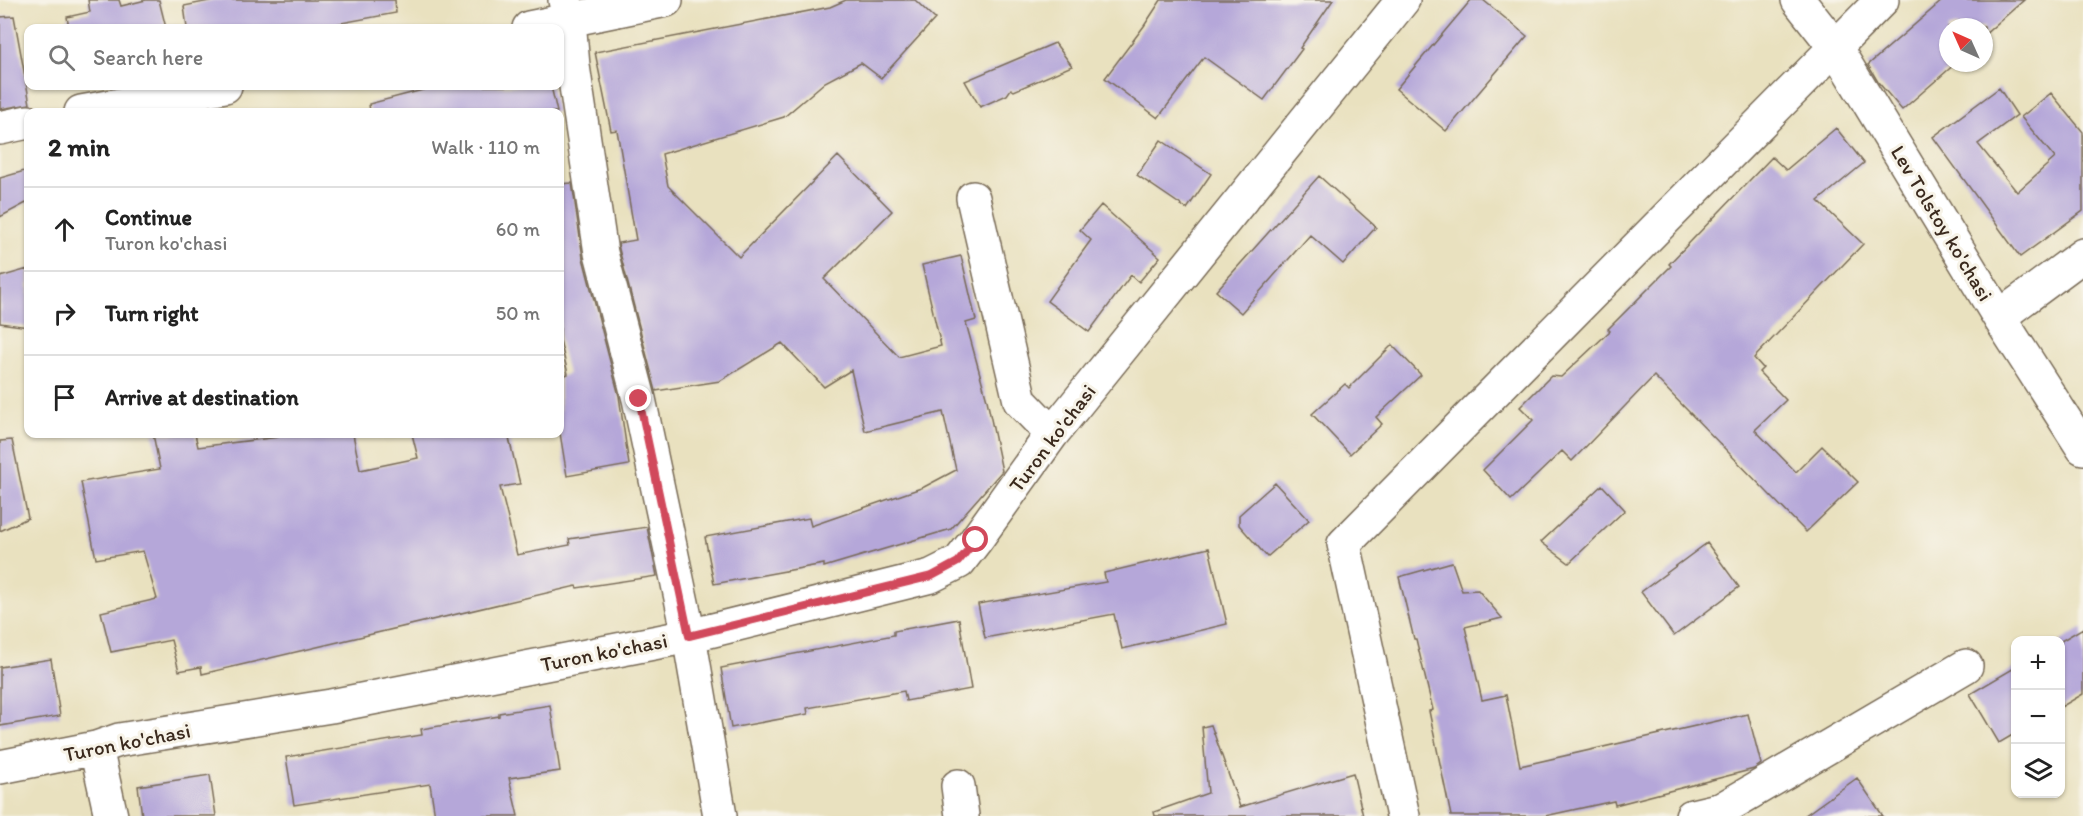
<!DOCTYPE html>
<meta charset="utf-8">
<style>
body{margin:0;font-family:Itim,sans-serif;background:#f6f6f6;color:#222}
.controls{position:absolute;right:18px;bottom:18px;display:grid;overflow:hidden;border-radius:12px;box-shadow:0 2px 4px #0004}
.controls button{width:54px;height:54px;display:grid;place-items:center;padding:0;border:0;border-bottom:2px solid #e0e0e0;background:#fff;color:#222;font:30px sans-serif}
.compass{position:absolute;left:1939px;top:18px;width:54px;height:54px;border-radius:50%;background:#fff;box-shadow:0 2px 4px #0004;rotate:315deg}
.stop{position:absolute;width:18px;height:18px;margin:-14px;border:4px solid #d1495b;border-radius:50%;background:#fff}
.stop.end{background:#d1495b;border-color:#fff;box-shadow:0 2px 6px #0008}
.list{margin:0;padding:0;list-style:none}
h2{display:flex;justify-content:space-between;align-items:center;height:78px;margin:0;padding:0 24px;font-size:26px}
h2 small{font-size:20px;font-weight:400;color:#767676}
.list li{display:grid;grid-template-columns:39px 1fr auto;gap:18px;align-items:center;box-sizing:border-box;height:84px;padding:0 24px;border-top:2px solid #e0e0e0}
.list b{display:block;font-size:22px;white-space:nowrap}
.list p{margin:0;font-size:20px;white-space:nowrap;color:#767676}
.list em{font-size:20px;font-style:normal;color:#767676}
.icon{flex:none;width:33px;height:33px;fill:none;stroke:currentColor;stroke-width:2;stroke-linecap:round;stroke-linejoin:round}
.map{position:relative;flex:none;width:2083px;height:816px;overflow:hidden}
.search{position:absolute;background:#fff;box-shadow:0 2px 4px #0004;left:24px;top:24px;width:540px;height:66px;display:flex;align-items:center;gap:15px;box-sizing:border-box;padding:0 21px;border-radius:12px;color:#767676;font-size:22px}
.panel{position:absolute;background:#fff;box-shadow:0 2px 4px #0004;left:24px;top:108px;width:540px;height:330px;border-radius:12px}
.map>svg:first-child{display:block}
.building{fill:#b5a7d9}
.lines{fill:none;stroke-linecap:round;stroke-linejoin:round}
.minor-casing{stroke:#786a56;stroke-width:36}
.minor{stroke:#fff;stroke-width:33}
.route{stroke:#d1495b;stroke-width:8}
.labels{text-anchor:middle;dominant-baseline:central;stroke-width:6;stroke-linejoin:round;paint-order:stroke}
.street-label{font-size:21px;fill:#3b2a1e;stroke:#f7f3e8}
</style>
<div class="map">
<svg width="2083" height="816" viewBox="0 0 2083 816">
<rect width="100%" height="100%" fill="#f7f3e8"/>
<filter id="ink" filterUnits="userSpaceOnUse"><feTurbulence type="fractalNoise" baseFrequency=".0167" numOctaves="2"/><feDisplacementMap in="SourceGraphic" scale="12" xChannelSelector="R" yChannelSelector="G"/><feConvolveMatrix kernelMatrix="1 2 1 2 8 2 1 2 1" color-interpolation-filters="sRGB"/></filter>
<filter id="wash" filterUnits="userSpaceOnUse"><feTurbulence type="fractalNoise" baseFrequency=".008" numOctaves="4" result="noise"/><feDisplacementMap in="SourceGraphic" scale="24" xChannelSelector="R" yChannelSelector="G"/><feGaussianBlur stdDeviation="1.35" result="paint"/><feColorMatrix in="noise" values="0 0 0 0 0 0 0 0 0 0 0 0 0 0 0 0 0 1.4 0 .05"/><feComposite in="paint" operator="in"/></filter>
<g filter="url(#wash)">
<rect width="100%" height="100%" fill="#e9e1bf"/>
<g id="blocks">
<!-- building -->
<path class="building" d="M 88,0 L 119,0 L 121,6 L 146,0 L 159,0 L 166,28 L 69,28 L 67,17 L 90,12 Z
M 214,0 L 395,0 L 396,13 L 314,28 L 187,28 L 184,6 Z
M 846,0 L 915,0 L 935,19 L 881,78 L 861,63 L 825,82 L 784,117 L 662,154 L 668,186 L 739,257 L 838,156 L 892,211 L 824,279 L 899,357 L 941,346 L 922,265 L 961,256 L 976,320 L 966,323 L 987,400 L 1002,471 L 951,529 L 824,567 L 824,564 L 714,584 L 705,537 L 809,518 L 811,526 L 924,487 L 956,470 L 943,412 L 865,431 L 851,370 L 824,387 L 782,343 L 720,381 L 656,391 L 619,249 L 618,243 L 636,240 L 617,130 L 611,131 L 595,52 L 830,7 Z
M 1161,0 L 1333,0 L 1300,48 L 1302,49 L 1264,100 L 1204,57 L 1158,118 L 1105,78 L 1144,26 Z
M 1471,0 L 1483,0 L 1527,36 L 1446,131 L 1396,89 Z
M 1943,0 L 2024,0 L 1984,35 L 1984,27 L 1948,27 L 1948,63 L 1956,63 L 1902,110 L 1878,82 L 1868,65 Z
M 14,16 L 30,104 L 0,109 L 0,17 Z
M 1055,43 L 1072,66 L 1014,91 L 1011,89 L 1007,95 L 980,107 L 965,81 Z
M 438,86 L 551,86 L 557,112 L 370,112 L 369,104 Z
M 1999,88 L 2017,115 L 1978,144 L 2017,192 L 2055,158 L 2021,117 L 2051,93 L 2083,132 L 2083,211 L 2020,257 L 1933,137 Z
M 1836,128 L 1864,163 L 1818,201 L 1863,244 L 1754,358 L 1763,368 L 1759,372 L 1786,400 L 1755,430 L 1796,472 L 1822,446 L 1858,482 L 1806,532 L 1654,376 L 1572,461 L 1562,451 L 1511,500 L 1483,470 L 1533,420 L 1520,407 L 1551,376 L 1561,377 L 1610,331 L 1608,329 L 1671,266 L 1669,264 L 1772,157 L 1786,170 Z
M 1161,140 L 1211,174 L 1187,209 L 1137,175 Z
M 28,170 L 28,202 L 0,217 L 0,178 Z
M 1319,176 L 1376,227 L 1343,264 L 1310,235 L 1241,313 L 1216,291 Z
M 572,183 L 583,258 L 619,396 L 629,465 L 567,476 L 560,433 L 560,377 L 568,374 L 560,340 L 560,184 Z
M 1101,205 L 1160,257 L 1139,282 L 1131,275 L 1089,332 L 1047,301 L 1091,240 L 1080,230 Z
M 28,269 L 28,327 L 0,323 L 0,277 Z
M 1392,345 L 1421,375 L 1376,417 L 1382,424 L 1350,454 L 1312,414 L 1345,384 L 1349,388 Z
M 153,434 L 195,434 L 198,447 L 278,437 L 277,434 L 353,434 L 360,470 L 418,458 L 412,434 L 508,434 L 520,484 L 500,487 L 517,555 L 570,545 L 569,539 L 647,527 L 657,576 L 577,588 L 576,586 L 202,674 L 201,667 L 179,671 L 171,640 L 111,652 L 101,612 L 157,599 L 143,551 L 96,559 L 81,482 L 160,469 Z
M 12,440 L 28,518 L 0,531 L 0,441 Z
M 1275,483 L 1309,520 L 1267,557 L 1239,525 L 1239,515 Z
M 1602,485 L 1625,510 L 1569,563 L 1541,542 Z
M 1707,543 L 1739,587 L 1674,636 L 1641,592 Z
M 1209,548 L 1227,624 L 1122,649 L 1114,614 L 985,638 L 978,604 L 1106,582 L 1104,573 Z
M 1452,562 L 1462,591 L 1478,590 L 1502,618 L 1465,627 L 1482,700 L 1506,695 L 1520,766 L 1748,714 L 1761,764 L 1754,769 L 1615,805 L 1614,801 L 1545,816 L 1451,816 L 1429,711 L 1433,710 L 1416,639 L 1414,639 L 1399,577 Z
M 959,619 L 971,689 L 906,701 L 904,691 L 807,708 L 808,714 L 731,728 L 721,668 L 894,635 L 894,631 Z
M 2083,628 L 2083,694 L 2061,707 L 2061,641 Z
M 51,659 L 60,716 L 0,726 L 0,667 Z
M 2016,667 L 2016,733 L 1999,743 L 1970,694 Z
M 550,705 L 560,771 L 509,778 L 518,816 L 435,816 L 430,784 L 294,805 L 286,757 L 422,735 L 421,729 L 499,716 L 499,713 Z
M 1211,725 L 1240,807 L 1353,773 L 1363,816 L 1155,816 L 1154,812 L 1208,793 L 1202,727 Z
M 210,775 L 216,816 L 142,816 L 138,786 Z
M 1857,778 L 1883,816 L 1804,816 Z"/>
</g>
</g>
<g filter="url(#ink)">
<use href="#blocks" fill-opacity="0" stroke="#786a56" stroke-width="1.5"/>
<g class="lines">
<defs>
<path id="minor" d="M 565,0 L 569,21 L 573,66 L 601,253 L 639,399 L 689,636 L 720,816
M 1798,0 L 1835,47 L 1999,317 L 2083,448
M 529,28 L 666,0
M 81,112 L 225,86
M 0,128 L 28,122
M 973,198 L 1020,401 L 1052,434
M 1999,317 L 2083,255
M 96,748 L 111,816
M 0,767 L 96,748 L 119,740 L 331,706 L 689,636 L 931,576 L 959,562 L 976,540 L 1052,434 L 1403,0
M 958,786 L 962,816
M 1403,816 L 1344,544 L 1882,0
M 1692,816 L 1722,809 L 1966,666"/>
</defs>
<!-- minor casing -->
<use href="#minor" class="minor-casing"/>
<!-- minor -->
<use href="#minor" class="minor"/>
</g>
</g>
<g class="lines" filter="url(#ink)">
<!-- route -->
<path class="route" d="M 639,399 L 689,636 L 932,576 L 958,562 L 976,540"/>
</g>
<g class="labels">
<!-- street labels -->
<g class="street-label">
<text transform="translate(1942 223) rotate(59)">Lev Tolstoy ko'chasi</text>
<text transform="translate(1052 438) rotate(-53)">Turon ko'chasi</text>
<text transform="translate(604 652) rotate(-11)">Turon ko'chasi</text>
<text transform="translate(127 742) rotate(-11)">Turon ko'chasi</text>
</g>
</g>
</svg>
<div class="controls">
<button>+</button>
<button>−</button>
<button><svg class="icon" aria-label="layers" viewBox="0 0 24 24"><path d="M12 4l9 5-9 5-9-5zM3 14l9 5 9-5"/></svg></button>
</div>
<svg class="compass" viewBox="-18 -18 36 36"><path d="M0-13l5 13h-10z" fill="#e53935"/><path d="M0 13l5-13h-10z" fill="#767676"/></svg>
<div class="stop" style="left:976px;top:540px"></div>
<div class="stop end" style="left:639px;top:399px"></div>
<div class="search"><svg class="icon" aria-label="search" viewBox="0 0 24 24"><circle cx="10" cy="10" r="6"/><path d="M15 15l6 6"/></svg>Search here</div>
<section class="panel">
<h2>2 min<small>Walk · 110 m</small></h2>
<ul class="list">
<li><svg class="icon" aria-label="ahead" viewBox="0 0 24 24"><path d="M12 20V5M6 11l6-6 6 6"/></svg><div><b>Continue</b><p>Turon ko'chasi</p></div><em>60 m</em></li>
<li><svg class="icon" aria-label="right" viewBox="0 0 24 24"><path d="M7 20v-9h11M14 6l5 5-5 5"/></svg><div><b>Turn right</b></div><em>50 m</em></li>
<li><svg class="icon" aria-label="arrive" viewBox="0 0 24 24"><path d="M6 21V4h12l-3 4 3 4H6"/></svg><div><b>Arrive at destination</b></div></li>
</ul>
</section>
</div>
